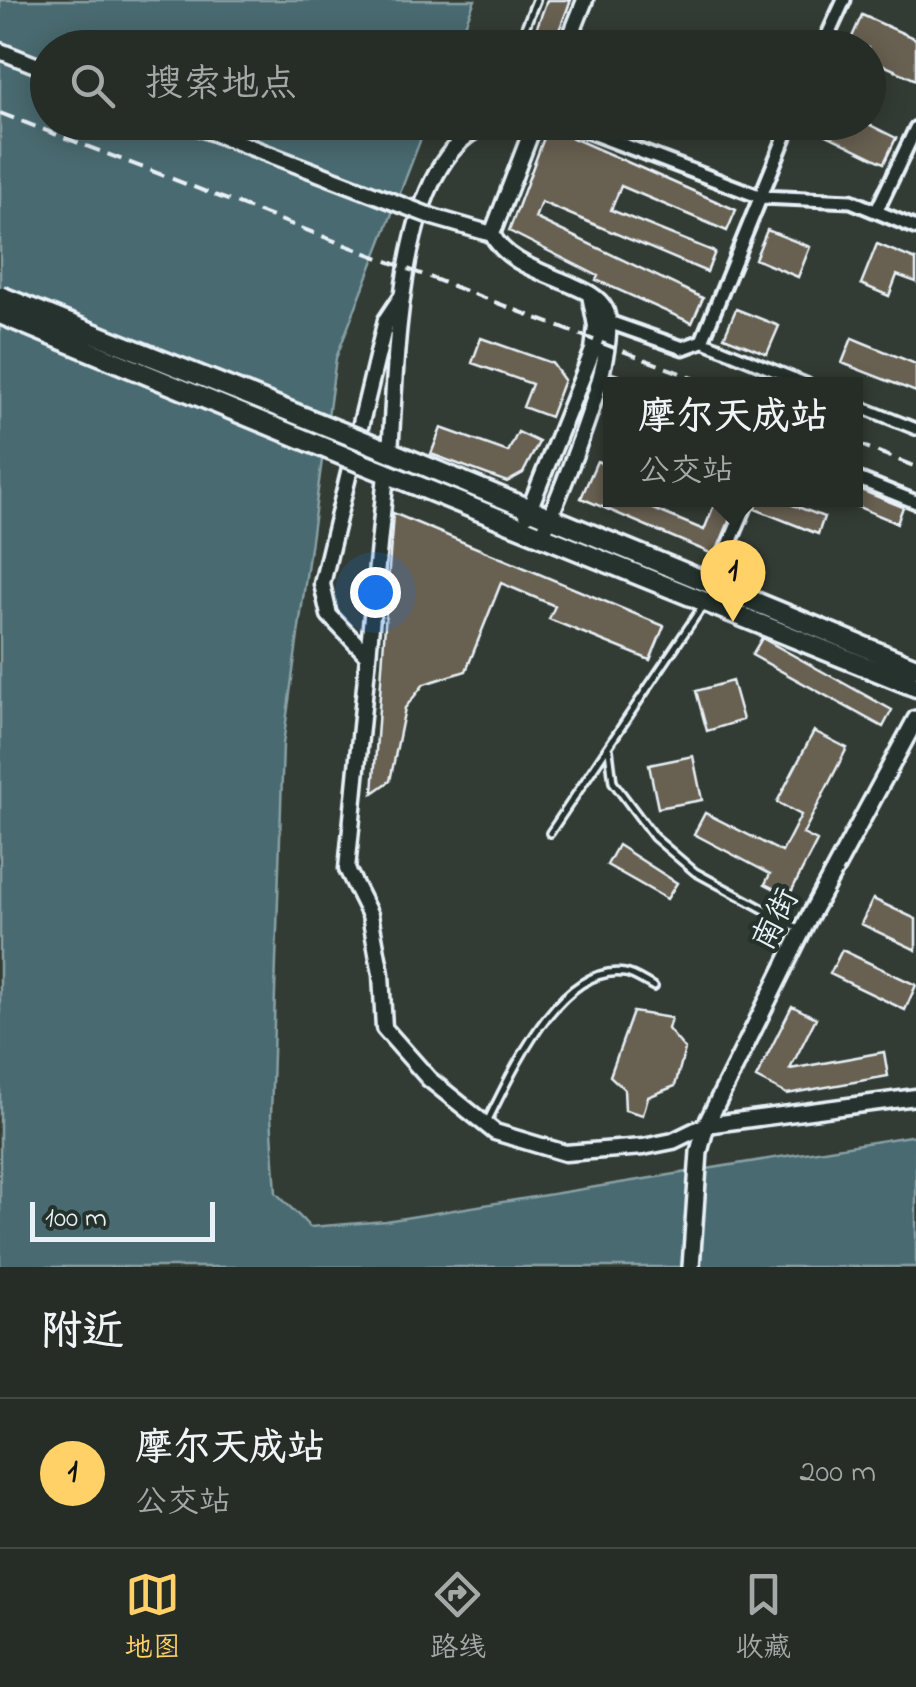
<!DOCTYPE html>
<html lang="zh">
<meta charset="utf-8">
<style>
body{margin:0;font-family:"Indie Flower","LXGW WenKai TC",sans-serif;background:#323933;color:#f1f3f6}
.scale{position:absolute;left:30px;bottom:25px;width:185px;box-sizing:border-box;padding-left:10px;border:5px solid #e8f1f8;border-top:0;font-size:28px;line-height:35px;white-space:nowrap;color:#e8f1f8;-webkit-text-stroke:8px #26332d;paint-order:stroke}
.you{position:absolute;left:375px;top:592px;width:35px;height:35px;margin:-25px;border:8px solid #fff;border-radius:50%;background:#1a73e8;box-shadow:0 0 0 15px #1a73e833}
.badge{display:grid;place-items:center;width:65px;height:65px;border-radius:50%;background:#ffd166;color:#111;font-size:32px;font-weight:700}
.pin{position:absolute;translate:-50% -82px;filter:drop-shadow(0 2px 5px #0008)}
.pin::after{content:'';position:absolute;top:52px;width:35px;height:30px;background:inherit;clip-path:polygon(0 0,100% 0,50% 100%)}
.popup{position:absolute;left:603px;top:377px;width:260px;height:130px;box-sizing:border-box;display:grid;place-content:center;border-radius:0px;background:#262d27;filter:drop-shadow(0 2px 8px #0005);font-size:32px;white-space:nowrap;color:#a4a8a7}
.popup b{font-size:38px;color:#f1f3f6}
.popup::after{content:'';position:absolute;left:50%;top:100%;margin-left:-20px;border:20px solid transparent;border-top-color:#262d27}
.list{margin:0;padding:0;list-style:none}
h2{display:flex;justify-content:space-between;align-items:center;height:130px;margin:0;padding:0 40px;font-size:42px}
h2 small{font-size:32px;font-weight:400;color:#a4a8a7}
.list li{display:grid;grid-template-columns:65px 1fr auto;gap:30px;align-items:center;box-sizing:border-box;height:150px;padding:0 40px;border-top:2px solid #424944}
.list b{display:block;font-size:38px;white-space:nowrap}
.list p{margin:0;font-size:32px;white-space:nowrap;color:#a4a8a7}
.list em{font-size:32px;font-style:normal;color:#a4a8a7}
.icon{flex:none;width:55px;height:55px;fill:none;stroke:currentColor;stroke-width:2;stroke-linecap:round;stroke-linejoin:round}
.map{position:relative;flex:none;width:916px;height:1267px;overflow:hidden}
.search{position:absolute;background:#262d27;box-shadow:0 5px 25px #0003;left:30px;right:30px;top:30px;height:110px;display:flex;align-items:center;gap:25px;box-sizing:border-box;padding:0 35px;border-radius:55px;color:#a4a8a7;font-size:38px}
.sheet{height:280px;background:#262d27}
nav{display:flex;justify-content:space-around;align-items:center;box-sizing:border-box;height:140px;border-top:2px solid #424944;background:#262d27;font-size:28px;color:#a4a8a7}
nav a{display:grid;justify-items:center;gap:5px}
nav .on{color:#ffd166}
.map>svg:first-child{display:block}
.water{fill:#486a6f;stroke:#88a0a6;stroke-width:2.5}
.building{fill:#686051;stroke:#e8f1f8;stroke-width:2.5}
.lines{fill:none;stroke-linecap:round;stroke-linejoin:round}
.service-casing{stroke:#e8f1f8;stroke-width:12}
.pedestrian-casing{stroke:#e8f1f8;stroke-width:16}
.minor-casing{stroke:#e8f1f8;stroke-width:19}
.tertiary-casing{stroke:#e8f1f8;stroke-width:21}
.secondary-casing{stroke:#e8f1f8;stroke-width:22}
.primary-casing{stroke:#e8f1f8;stroke-width:25}
.service{stroke:#26332d;stroke-width:5}
.pedestrian{stroke:#26332d;stroke-width:9}
.minor{stroke:#26332d;stroke-width:11}
.tertiary{stroke:#26332d;stroke-width:14}
.secondary{stroke:#26332d;stroke-width:15}
.primary{stroke:#26332d;stroke-width:18}
.rail{stroke:#e8f1f8;stroke-width:4;stroke-dasharray:15 8;stroke-linecap:butt}
.tertiary-bridge-casing{stroke:#e8f1f8;stroke-width:21;stroke-linecap:butt}
.primary-bridge-casing{stroke:#e8f1f8;stroke-width:25;stroke-linecap:butt}
.tertiary-bridge{stroke:#26332d;stroke-width:14}
.primary-bridge{stroke:#26332d;stroke-width:18}
.labels{text-anchor:middle;dominant-baseline:central;stroke-width:9;stroke-linejoin:round;paint-order:stroke}
.street-label{font-size:32px;fill:#e8f1f8;stroke:#26332d}
</style>
<div class="map">
<svg width="916" height="1267" viewBox="0 0 916 1267">
<rect width="100%" height="100%" fill="#333c34"/>
<filter id="ink" filterUnits="userSpaceOnUse"><feTurbulence type="fractalNoise" baseFrequency=".01" numOctaves="2"/><feDisplacementMap in="SourceGraphic" scale="20" xChannelSelector="R" yChannelSelector="G"/><feConvolveMatrix kernelMatrix="1 2 1 2 8 2 1 2 1" color-interpolation-filters="sRGB"/></filter>
<g filter="url(#ink)">
<!-- water -->
<path class="water" d="M 0,0 L 475,0 L 456,47 L 48,48 L 48,122 L 427,123 L 336,358 L 283,744 L 271,1116 L 276,1193 L 310,1227 L 386,1221 L 916,1135 L 916,1267 L 0,1267 Z"/>
<!-- building -->
<path class="building" d="M 547,0 L 571,0 L 552,48 L 529,48 Z
M 862,15 L 916,39 L 916,80 L 868,58 L 868,48 L 847,48 Z
M 800,122 L 864,122 L 896,138 L 884,163 Z
M 548,127 L 736,210 L 727,231 L 621,186 L 611,210 L 715,252 L 707,272 L 541,202 L 535,218 L 703,298 L 692,323 L 596,280 L 598,276 L 509,231 Z
M 767,230 L 810,247 L 798,277 L 755,259 Z
M 877,244 L 916,260 L 916,282 L 897,275 L 889,296 L 861,284 Z
M 736,309 L 779,326 L 767,354 L 724,337 Z
M 481,338 L 552,363 L 564,380 L 550,417 L 523,407 L 532,384 L 472,363 Z
M 852,338 L 916,364 L 916,392 L 842,363 Z
M 441,428 L 508,452 L 518,432 L 539,442 L 523,473 L 507,482 L 431,454 Z
M 597,461 L 610,467 L 610,500 L 632,500 L 704,530 L 716,500 L 738,500 L 715,555 L 581,498 Z
M 856,488 L 903,507 L 897,523 L 856,506 Z
M 757,500 L 780,500 L 824,517 L 818,534 L 755,509 Z
M 393,513 L 664,626 L 650,660 L 549,619 L 555,606 L 501,583 L 466,671 L 424,684 L 405,708 L 390,781 L 373,793 Z
M 762,638 L 892,710 L 883,727 L 752,655 Z
M 732,681 L 743,720 L 707,731 L 696,691 Z
M 814,731 L 847,748 L 803,834 L 817,841 L 789,896 L 765,884 L 770,874 L 694,834 L 705,813 L 782,852 L 801,815 L 777,802 Z
M 693,756 L 702,800 L 658,808 L 649,765 Z
M 618,845 L 677,883 L 667,899 L 607,865 Z
M 873,899 L 916,919 L 916,950 L 861,924 Z
M 842,950 L 916,985 L 905,1010 L 830,974 Z
M 792,1006 L 816,1018 L 790,1069 L 884,1052 L 888,1076 L 787,1094 L 756,1078 Z
M 633,1012 L 671,1018 L 668,1029 L 685,1049 L 675,1086 L 648,1097 L 643,1115 L 625,1110 L 624,1089 L 610,1076 Z"/>
<g class="lines">
<defs>
<path id="service" d="M 517,48 L 536,0
M 609,750 L 613,782 L 654,837 L 695,872 L 800,929
M 550,833 L 704,604
M 487,1122 C 511,1075 559,963 625,973 C 634,974 646,983 654,987"/>
<path id="pedestrian" d="M 702,341 L 807,384
M 856,405 L 916,429"/>
<path id="minor" d="M 822,48 L 844,0
M 563,122 L 761,197 L 851,201 L 916,228
M 877,210 L 916,128
M 603,320 L 683,348 L 702,341 L 791,122
M 601,378 L 619,384
M 856,478 L 916,502
M 713,583 L 748,500"/>
<path id="tertiary" d="M 566,48 L 585,0
M 0,51 L 48,70
M 433,217 L 492,234 C 505,261 540,271 567,283 C 580,289 598,295 605,309 C 624,347 559,494 542,537
M 492,234 L 535,122
M 390,451 C 397,368 394,146 496,122
M 386,474 L 347,869 L 370,915 L 381,974 L 384,1028 L 429,1079 L 495,1132 L 565,1153 L 643,1147 L 673,1141 L 706,1125 L 916,1097
M 527,515 L 593,350 L 596,326 L 590,295
M 368,656 L 329,615 L 322,584 L 386,320 L 402,296"/>
<path id="secondary" d="M 691,1267 L 699,1152 L 706,1125 L 807,921 L 916,719"/>
<path id="primary" d="M 369,443 L 916,668
M 361,463 L 916,687"/>
</defs>
<!-- service casing -->
<use href="#service" class="service-casing"/>
<!-- pedestrian casing -->
<use href="#pedestrian" class="pedestrian-casing"/>
<!-- minor casing -->
<use href="#minor" class="minor-casing"/>
<!-- tertiary casing -->
<use href="#tertiary" class="tertiary-casing"/>
<!-- secondary casing -->
<use href="#secondary" class="secondary-casing"/>
<!-- primary casing -->
<use href="#primary" class="primary-casing"/>
<!-- service -->
<use href="#service" class="service"/>
<!-- pedestrian -->
<use href="#pedestrian" class="pedestrian"/>
<!-- minor -->
<use href="#minor" class="minor"/>
<!-- tertiary -->
<use href="#tertiary" class="tertiary"/>
<!-- secondary -->
<use href="#secondary" class="secondary"/>
<!-- primary -->
<use href="#primary" class="primary"/>
<!-- rail -->
<path class="rail" d="M 0,113 L 709,384
M 856,443 L 916,467"/>
<defs>
<path id="tertiary-bridge" d="M 185,122 L 433,217"/>
<path id="primary-bridge" d="M 0,296 L 369,443
M 0,314 L 361,463"/>
</defs>
<!-- tertiary-bridge casing -->
<use href="#tertiary-bridge" class="tertiary-bridge-casing"/>
<!-- primary-bridge casing -->
<use href="#primary-bridge" class="primary-bridge-casing"/>
<!-- tertiary-bridge -->
<use href="#tertiary-bridge" class="tertiary-bridge"/>
<!-- primary-bridge -->
<use href="#primary-bridge" class="primary-bridge"/>
</g>
</g>
<g class="labels">
<!-- street labels -->
<g class="street-label">
<text transform="translate(777 920) rotate(-63)">南街</text>
</g>
</g>
</svg>
<div class="scale">100 m</div>
<div class="you"></div>
<div class="pin badge" style="left:733px;top:622px">1</div>
<div class="popup"><b>摩尔天成站</b>公交站</div>
<div class="search"><svg class="icon" aria-label="search" viewBox="0 0 24 24"><circle cx="10" cy="10" r="6"/><path d="M15 15l6 6"/></svg>搜索地点</div>
</div>
<section class="sheet">
<h2>附近<small></small></h2>
<ul class="list">
<li><span class="badge">1</span><div><b>摩尔天成站</b><p>公交站</p></div><em>200 m</em></li>
</ul>
</section>
<nav>
<a class="on"><svg class="icon" aria-label="map" viewBox="0 0 24 24"><path d="M3 6l6-2 6 2 6-2v14l-6 2-6-2-6 2zM9 4v14M15 6v14"/></svg>地图</a>
<a><svg class="icon" aria-label="directions" viewBox="0 0 24 24"><path d="M12 3l9 9-9 9-9-9zM9 14v-3h6M13 9l2 2-2 2"/></svg>路线</a>
<a><svg class="icon" aria-label="saved" viewBox="0 0 24 24"><path d="M7 4h10v16l-5-4-5 4z"/></svg>收藏</a>
</nav>
